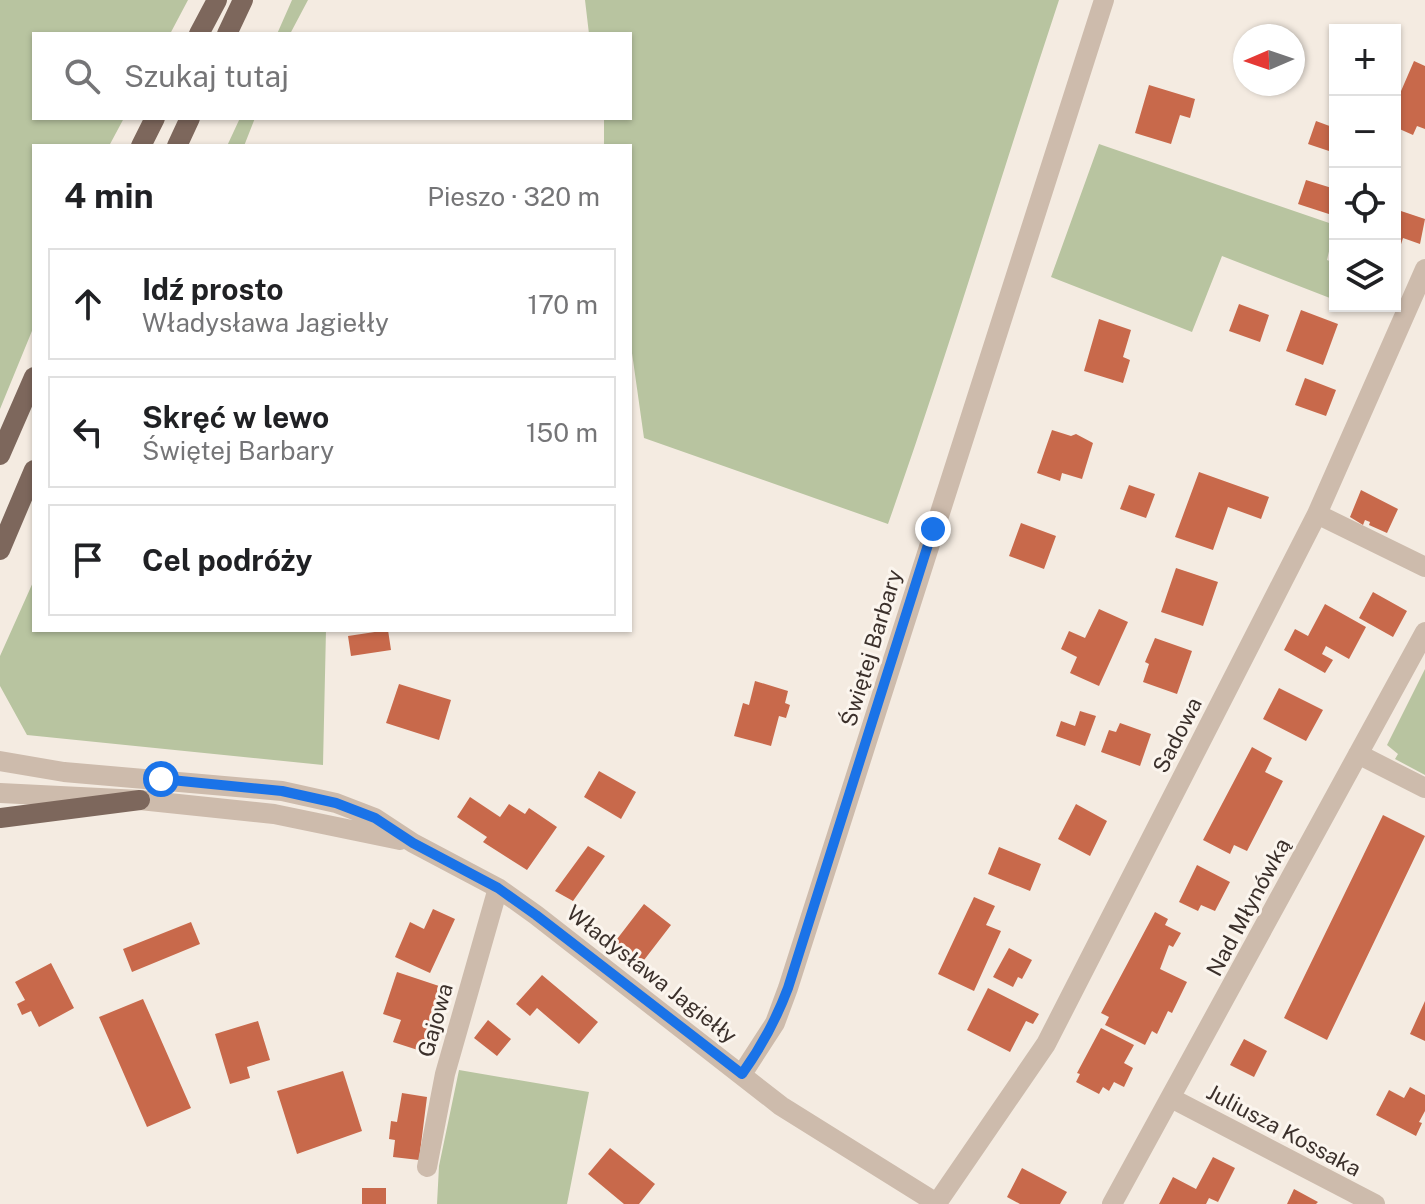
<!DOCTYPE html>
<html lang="pl">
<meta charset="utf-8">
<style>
body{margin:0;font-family:"Public Sans",sans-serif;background:#f6f6f6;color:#202124}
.controls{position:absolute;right:24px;top:24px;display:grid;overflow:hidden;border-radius:0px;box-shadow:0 2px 6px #0004}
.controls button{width:72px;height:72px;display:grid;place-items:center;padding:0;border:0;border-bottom:2px solid #e0e0e0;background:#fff;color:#202124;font:40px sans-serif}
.compass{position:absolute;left:1233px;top:24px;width:72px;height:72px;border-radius:50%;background:#fff;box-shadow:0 2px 6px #0004;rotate:268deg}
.stop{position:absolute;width:24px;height:24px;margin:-18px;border:6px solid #1a73e8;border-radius:50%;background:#fff}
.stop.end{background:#1a73e8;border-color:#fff;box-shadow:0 2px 8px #0008}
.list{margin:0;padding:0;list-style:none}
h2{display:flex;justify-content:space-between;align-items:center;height:104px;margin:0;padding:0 32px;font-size:34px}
h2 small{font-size:26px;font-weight:400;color:#757577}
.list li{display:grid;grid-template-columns:52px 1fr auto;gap:24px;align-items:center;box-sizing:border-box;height:112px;margin:0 16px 16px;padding:0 16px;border:2px solid #e0e0e0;border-radius:0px}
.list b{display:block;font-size:30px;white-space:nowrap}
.list p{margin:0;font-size:26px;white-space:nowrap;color:#757577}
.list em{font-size:26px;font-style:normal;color:#757577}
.icon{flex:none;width:44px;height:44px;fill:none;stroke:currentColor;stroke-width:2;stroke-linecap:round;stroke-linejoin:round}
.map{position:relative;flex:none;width:1425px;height:1204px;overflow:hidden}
.search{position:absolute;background:#fff;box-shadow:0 2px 6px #0004;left:32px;top:32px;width:600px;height:88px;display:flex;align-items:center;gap:20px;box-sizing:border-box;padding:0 28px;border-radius:0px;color:#757577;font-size:30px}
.panel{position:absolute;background:#fff;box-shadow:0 2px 6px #0004;left:32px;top:144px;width:600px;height:488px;border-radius:0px}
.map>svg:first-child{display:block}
.green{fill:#b8c4a0}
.building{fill:#c8694b}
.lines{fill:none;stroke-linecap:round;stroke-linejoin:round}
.minor{stroke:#cdbbac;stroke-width:20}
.major{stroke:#7d675c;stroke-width:20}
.route{stroke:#1a73e8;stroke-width:10}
.labels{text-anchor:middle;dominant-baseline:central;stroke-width:6;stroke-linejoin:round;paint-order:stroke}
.street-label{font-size:22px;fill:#3b302b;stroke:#fbf5ee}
</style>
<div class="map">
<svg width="1425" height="1204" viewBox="0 0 1425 1204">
<rect width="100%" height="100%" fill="#f4ebe1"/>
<!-- green -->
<path class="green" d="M 0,0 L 188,0 L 170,34 L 34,34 L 34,118 L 124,118 L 109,146 L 34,146 L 34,326 L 0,409 Z
M 292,0 L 308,0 L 290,34 L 277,34 Z
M 585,0 L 1059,0 C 1001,175 949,351 888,524 L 644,438 L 630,339 L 630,146 L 604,146 L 604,118 L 630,118 L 630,34 L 589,34 Z
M 240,118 L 255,118 L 244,146 L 227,146 Z
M 1099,144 L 1335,225 L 1327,260 L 1335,263 L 1335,300 L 1222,256 L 1192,332 L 1051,277 Z
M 34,580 L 34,630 L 326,630 L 323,765 L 27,735 L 0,686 L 0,656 Z
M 1425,669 L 1425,775 L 1395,759 L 1398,754 L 1387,745 Z
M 459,1070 L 589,1092 L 567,1204 L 437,1204 L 439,1166 Z"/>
<!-- building -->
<path class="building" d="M 1414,61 L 1425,66 L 1425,129 L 1417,126 L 1413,135 L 1395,127 L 1395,105 Z
M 1149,85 L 1195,99 L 1190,118 L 1180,115 L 1171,144 L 1135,133 Z
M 1316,121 L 1335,128 L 1335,153 L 1308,144 Z
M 1306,180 L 1335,189 L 1335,216 L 1298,204 Z
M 1395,209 L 1425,219 L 1420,244 L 1403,238 L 1396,260 Z
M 1239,304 L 1269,315 L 1260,342 L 1229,331 Z
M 1301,310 L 1338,324 L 1323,365 L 1286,351 Z
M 1099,319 L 1131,330 L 1123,357 L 1130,360 L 1123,383 L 1084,371 Z
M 1305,378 L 1336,390 L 1326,416 L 1295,405 Z
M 1052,430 L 1071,436 L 1076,434 L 1093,443 L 1082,479 L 1062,473 L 1060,481 L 1037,473 Z
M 1199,472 L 1269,497 L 1261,519 L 1228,507 L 1213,550 L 1175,537 Z
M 1129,485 L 1155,494 L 1146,518 L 1120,509 Z
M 1361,490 L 1398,509 L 1387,533 L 1369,525 L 1370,522 L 1365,520 L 1363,525 L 1350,517 Z
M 1021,523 L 1056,536 L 1044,569 L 1009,556 Z
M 1176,568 L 1218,582 L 1203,626 L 1161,612 Z
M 1373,592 L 1407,611 L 1393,637 L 1359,618 Z
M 1325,604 L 1366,627 L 1349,659 L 1326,646 L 1322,654 L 1333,660 L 1325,673 L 1284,650 L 1295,629 L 1308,636 Z
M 1099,609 L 1128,622 L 1099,686 L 1070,673 L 1077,657 L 1061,649 L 1069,631 L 1085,638 Z
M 388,630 L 391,650 L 351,656 L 348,636 Z
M 1155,638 L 1192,651 L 1177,694 L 1143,682 L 1149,664 L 1145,662 Z
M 755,681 L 788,691 L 785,703 L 790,705 L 786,718 L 779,716 L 771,746 L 734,736 L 743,703 L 749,705 Z
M 399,684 L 451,700 L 439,740 L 386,723 Z
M 1279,688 L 1323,710 L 1306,741 L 1263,719 Z
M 1080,711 L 1096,716 L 1085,746 L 1056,736 L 1061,721 L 1075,726 Z
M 1120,723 L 1151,734 L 1140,766 L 1101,752 L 1109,730 L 1116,732 Z
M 1252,747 L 1272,758 L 1265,772 L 1283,781 L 1247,851 L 1234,845 L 1230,854 L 1203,840 Z
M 599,771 L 636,792 L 621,819 L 584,797 Z
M 470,797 L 500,817 L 509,804 L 525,814 L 529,808 L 557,827 L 527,870 L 483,842 L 487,837 L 457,817 Z
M 1076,804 L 1107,821 L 1090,856 L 1058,839 Z
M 1383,815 L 1425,836 L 1327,1040 L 1284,1018 Z
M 588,846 L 605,856 L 573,901 L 555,891 Z
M 999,847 L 1041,864 L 1030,891 L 988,874 Z
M 1197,865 L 1230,882 L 1215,911 L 1201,905 L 1198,911 L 1179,902 Z
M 974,897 L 995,906 L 986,925 L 1001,931 L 974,991 L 938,974 Z
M 644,904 L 671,925 L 641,964 L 614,943 Z
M 433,909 L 455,919 L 430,973 L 395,957 L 410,922 L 424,929 Z
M 1155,912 L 1168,919 L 1165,925 L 1181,933 L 1173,947 L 1169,945 L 1160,969 L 1187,982 L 1172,1013 L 1168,1011 L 1157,1034 L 1152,1031 L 1145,1045 L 1105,1025 L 1109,1017 L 1101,1013 Z
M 191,922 L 200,944 L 132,972 L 123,949 Z
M 1009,948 L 1032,960 L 1022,979 L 1018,977 L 1013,987 L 993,977 Z
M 51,963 L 74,1008 L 39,1027 L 31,1011 L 22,1015 L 17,1004 L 25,1000 L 15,982 Z
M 397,972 L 445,988 L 424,1052 L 393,1042 L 401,1020 L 383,1014 Z
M 542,975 L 598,1022 L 579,1044 L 537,1008 L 530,1016 L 516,1004 Z
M 988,988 L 1039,1014 L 1033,1024 L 1026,1021 L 1010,1052 L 967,1030 Z
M 143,999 L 191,1108 L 147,1127 L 99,1017 Z
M 1425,1001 L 1425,1041 L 1410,1034 Z
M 488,1020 L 511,1039 L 497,1056 L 474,1038 Z
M 258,1021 L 270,1060 L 247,1067 L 250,1078 L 230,1084 L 215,1034 Z
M 1101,1028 L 1134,1045 L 1124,1063 L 1133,1068 L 1124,1087 L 1114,1082 L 1109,1091 L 1103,1087 L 1099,1094 L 1076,1082 L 1080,1074 L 1077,1073 Z
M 1244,1039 L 1267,1051 L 1254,1077 L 1230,1065 Z
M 343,1071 L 362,1131 L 297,1154 L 277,1091 Z
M 1410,1087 L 1425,1095 L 1425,1111 L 1419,1122 L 1422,1123 L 1416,1136 L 1376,1115 L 1389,1090 L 1404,1098 Z
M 402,1093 L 427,1097 L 419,1160 L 393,1157 L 395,1140 L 389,1139 L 391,1121 L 397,1122 Z
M 610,1148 L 655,1184 L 639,1204 L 624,1204 L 588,1174 Z
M 1213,1157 L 1235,1168 L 1218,1202 L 1209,1198 L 1206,1204 L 1159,1204 L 1173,1177 L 1196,1189 Z
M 1022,1168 L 1067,1192 L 1060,1204 L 1020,1204 L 1007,1197 Z
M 362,1188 L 386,1188 L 386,1204 L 362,1204 Z
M 1294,1189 L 1318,1202 L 1316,1204 L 1287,1204 Z"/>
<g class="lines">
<!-- minor -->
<path class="minor" d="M 1317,514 L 1425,567
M 1358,754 L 1425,788
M 0,761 L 64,772 L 282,791 L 336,803 L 375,818 L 413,843 L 498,888 L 536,915 L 781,1106 L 938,1204
M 0,793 L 140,800 L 274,814 L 400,840
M 742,1074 L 775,1023 L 788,988 L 1104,0
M 1171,1098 L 1375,1204
M 427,1167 L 445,1074 L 498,888
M 937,1203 L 1046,1044 L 1317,514 L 1425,269
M 1112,1204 L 1425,632"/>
<!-- major -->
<path class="major" d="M 199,34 L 217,0
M 227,34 L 243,0
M 141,146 L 155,118
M 177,146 L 190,118
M 0,455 L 34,377
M 0,550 L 34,470
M 0,818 L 140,800"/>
</g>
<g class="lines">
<!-- route -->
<path class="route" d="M 161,779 L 282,791 L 336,803 L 375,818 L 413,843 L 498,888 L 536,915 L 742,1074 C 762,1046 776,1020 788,988 L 933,529"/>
</g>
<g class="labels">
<!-- street labels -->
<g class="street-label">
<text transform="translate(871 648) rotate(-73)">Świętej Barbary</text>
<text transform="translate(1177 735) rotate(-63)">Sadowa</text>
<text transform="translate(1248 907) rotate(-62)">Nad Młynówką</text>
<text transform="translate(652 974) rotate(38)">Władysława Jagiełły</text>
<text transform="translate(435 1020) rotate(-74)">Gajowa</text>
<text transform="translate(1284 1130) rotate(28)">Juliusza Kossaka</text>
</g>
</g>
</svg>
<div class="controls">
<button>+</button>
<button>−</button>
<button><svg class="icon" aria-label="locate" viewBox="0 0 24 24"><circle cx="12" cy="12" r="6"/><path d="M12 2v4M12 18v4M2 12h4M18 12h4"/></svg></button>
<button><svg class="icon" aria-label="layers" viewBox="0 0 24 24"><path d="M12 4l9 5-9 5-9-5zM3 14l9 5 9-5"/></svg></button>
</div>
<svg class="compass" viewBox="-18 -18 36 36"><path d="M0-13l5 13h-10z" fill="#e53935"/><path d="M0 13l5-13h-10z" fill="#757577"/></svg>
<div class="stop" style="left:161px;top:779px"></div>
<div class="stop end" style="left:933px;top:529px"></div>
<div class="search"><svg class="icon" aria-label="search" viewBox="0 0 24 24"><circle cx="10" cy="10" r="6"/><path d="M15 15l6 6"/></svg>Szukaj tutaj</div>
<section class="panel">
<h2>4 min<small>Pieszo · 320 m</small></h2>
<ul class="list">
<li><svg class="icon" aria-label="ahead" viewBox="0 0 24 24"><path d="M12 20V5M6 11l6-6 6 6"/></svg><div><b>Idź prosto</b><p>Władysława Jagiełły</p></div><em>170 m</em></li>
<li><svg class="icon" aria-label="left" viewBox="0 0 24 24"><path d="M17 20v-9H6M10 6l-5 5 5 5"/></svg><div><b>Skręć w lewo</b><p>Świętej Barbary</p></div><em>150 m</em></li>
<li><svg class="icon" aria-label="arrive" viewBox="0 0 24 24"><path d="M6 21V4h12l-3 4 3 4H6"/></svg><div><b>Cel podróży</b></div></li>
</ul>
</section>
</div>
